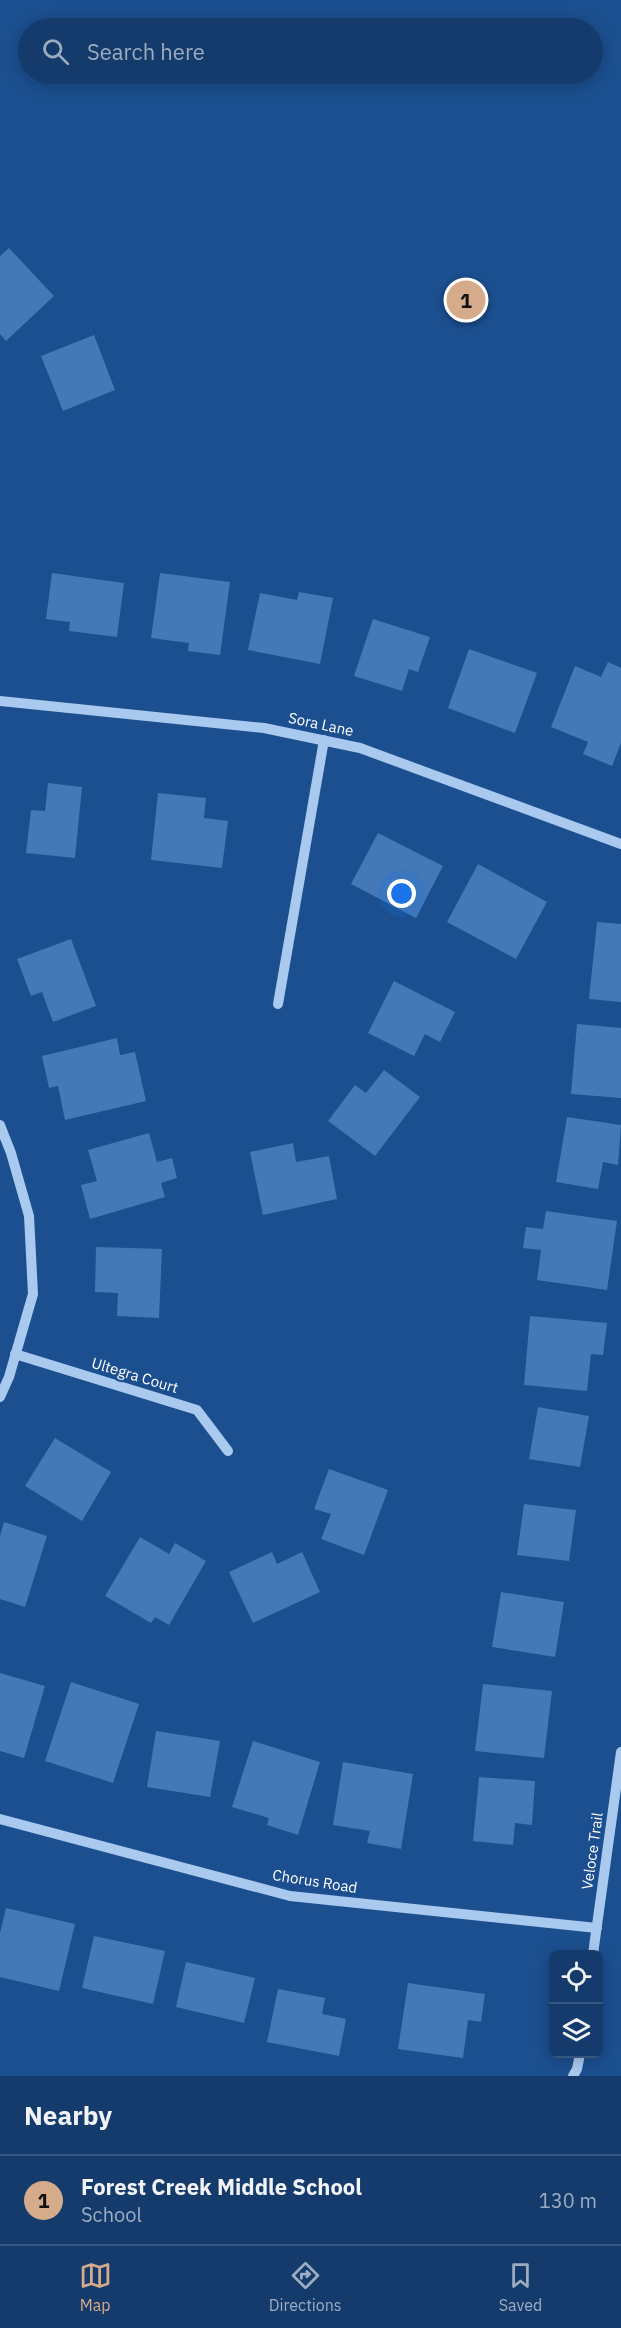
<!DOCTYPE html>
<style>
body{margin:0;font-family:"IBM Plex Sans",sans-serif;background:#214673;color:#f1f3f6}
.controls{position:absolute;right:18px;bottom:18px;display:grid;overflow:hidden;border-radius:9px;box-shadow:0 3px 15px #0003}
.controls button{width:54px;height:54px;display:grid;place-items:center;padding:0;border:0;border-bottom:2px solid #33557e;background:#143b6b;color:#f1f3f6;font:30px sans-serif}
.you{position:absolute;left:402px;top:894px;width:21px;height:21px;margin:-15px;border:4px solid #fff;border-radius:50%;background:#1a73e8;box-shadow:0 0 0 9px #1a73e833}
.badge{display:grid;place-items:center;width:39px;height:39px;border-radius:50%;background:#d6ab8b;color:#111;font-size:20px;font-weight:700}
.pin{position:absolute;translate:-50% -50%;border:3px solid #fff;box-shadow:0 2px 6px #0006}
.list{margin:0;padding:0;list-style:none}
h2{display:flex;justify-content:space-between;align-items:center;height:78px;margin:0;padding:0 24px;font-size:26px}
h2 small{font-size:20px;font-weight:400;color:#9dadc1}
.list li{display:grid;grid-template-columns:39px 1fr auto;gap:18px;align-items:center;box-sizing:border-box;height:90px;padding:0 24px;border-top:2px solid #33557e}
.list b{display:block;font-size:22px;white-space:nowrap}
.list p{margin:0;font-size:20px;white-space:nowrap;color:#9dadc1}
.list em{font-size:20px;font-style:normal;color:#9dadc1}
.icon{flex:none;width:33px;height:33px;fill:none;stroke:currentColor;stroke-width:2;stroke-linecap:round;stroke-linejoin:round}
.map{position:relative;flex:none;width:621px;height:2076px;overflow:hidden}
.search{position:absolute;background:#143b6b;box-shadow:0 3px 15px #0003;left:18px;right:18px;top:18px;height:66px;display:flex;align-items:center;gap:15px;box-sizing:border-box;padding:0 21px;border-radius:33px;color:#9dadc1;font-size:22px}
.sheet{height:168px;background:#143b6b}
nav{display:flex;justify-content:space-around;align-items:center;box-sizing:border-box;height:84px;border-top:2px solid #33557e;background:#143b6b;font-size:16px;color:#9dadc1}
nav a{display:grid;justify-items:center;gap:3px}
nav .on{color:#d6ab8b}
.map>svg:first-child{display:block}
.building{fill:#4478b7}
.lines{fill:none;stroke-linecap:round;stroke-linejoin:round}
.minor{stroke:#a9c9ee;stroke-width:10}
.labels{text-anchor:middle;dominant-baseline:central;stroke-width:5;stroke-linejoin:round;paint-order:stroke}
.street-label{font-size:15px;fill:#fff;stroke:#1b4f8f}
</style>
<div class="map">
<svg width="621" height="2076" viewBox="0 0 621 2076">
<rect width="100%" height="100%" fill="#1b4f8f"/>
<!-- building -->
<path class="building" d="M 9,248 L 54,296 L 6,341 L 0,334 L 0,256 Z
M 94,335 L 115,390 L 63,411 L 41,356 Z
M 52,573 L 124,583 L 117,637 L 69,631 L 70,622 L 46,619 Z
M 160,573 L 230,582 L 220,655 L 188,651 L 189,643 L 151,638 Z
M 299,592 L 333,598 L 320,664 L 248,650 L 260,593 L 297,600 Z
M 373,619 L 430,637 L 418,672 L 409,669 L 402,691 L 354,676 Z
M 469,649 L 537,673 L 515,733 L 448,708 Z
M 608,662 L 621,668 L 621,743 L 612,766 L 583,754 L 588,742 L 551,727 L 575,666 L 601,677 Z
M 48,783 L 82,787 L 75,858 L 26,853 L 31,810 L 45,811 Z
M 158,793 L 206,798 L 204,818 L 228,821 L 222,868 L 151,860 Z
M 378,833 L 443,866 L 416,918 L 351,884 Z
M 478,864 L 547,902 L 516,959 L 447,922 Z
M 597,922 L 621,924 L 621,1002 L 589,999 Z
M 71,939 L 96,1006 L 53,1022 L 42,992 L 31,996 L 17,959 Z
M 394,981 L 455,1012 L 440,1042 L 425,1034 L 414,1056 L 368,1033 Z
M 577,1024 L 621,1028 L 621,1098 L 571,1094 Z
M 117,1038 L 120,1055 L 135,1052 L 146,1101 L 65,1120 L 58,1086 L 49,1088 L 42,1056 Z
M 384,1070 L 420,1097 L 375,1156 L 328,1121 L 355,1085 L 366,1093 Z
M 567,1117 L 621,1125 L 618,1165 L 603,1162 L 598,1189 L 556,1182 Z
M 149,1133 L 157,1162 L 172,1158 L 177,1178 L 161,1183 L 165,1197 L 90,1219 L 81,1185 L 97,1181 L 88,1150 Z
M 293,1143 L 296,1162 L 329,1156 L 337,1199 L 263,1215 L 250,1152 Z
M 546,1211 L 617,1221 L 607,1290 L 537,1280 L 541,1250 L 523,1248 L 526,1227 L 543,1229 Z
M 96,1247 L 162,1249 L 159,1318 L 117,1316 L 118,1293 L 95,1292 Z
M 530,1316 L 607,1323 L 603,1355 L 591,1354 L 587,1391 L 524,1385 Z
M 538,1407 L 589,1416 L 580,1467 L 529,1459 Z
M 55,1438 L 111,1472 L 82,1521 L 25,1486 Z
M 329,1469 L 388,1490 L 364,1555 L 321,1539 L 331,1514 L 314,1509 Z
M 524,1504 L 576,1510 L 569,1561 L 517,1555 Z
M 4,1522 L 47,1536 L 25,1607 L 0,1599 L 0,1536 Z
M 140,1537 L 169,1554 L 175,1543 L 206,1561 L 169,1625 L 155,1617 L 151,1623 L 105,1596 Z
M 272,1552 L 277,1564 L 302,1552 L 320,1592 L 253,1623 L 229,1572 Z
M 501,1592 L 564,1602 L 555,1657 L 492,1647 Z
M 0,1673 L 45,1686 L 24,1758 L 0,1751 Z
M 71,1682 L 139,1704 L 113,1783 L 45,1761 Z
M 483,1684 L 552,1691 L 544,1758 L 475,1751 Z
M 156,1731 L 220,1741 L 210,1797 L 147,1787 Z
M 253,1741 L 320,1762 L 298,1835 L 267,1825 L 269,1818 L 232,1807 Z
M 343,1762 L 413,1774 L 401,1849 L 367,1843 L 370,1831 L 333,1825 Z
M 479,1777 L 535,1781 L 532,1825 L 515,1823 L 513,1845 L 473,1841 Z
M 6,1908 L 75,1924 L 59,1991 L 0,1977 L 0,1933 Z
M 94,1936 L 165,1951 L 153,2004 L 82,1988 Z
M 186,1962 L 255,1978 L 244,2023 L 176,2007 Z
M 408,1983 L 485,1994 L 481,2022 L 468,2020 L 463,2058 L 398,2049 Z
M 278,1989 L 325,1998 L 322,2014 L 346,2019 L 339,2056 L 267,2042 Z"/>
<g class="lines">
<!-- minor -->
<path class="minor" d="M 0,701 L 264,728 L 360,748 L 621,844
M 278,1004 L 324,740
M 0,1125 L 11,1153 L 29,1216 L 33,1294 L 9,1377 L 0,1397
M 15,1354 L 197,1410 L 228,1451
M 0,1819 L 290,1896 L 597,1928
M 593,1954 L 621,1752
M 573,2076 L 577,2069 L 580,2054"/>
</g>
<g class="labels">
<!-- street labels -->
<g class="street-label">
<text transform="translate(321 724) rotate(12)">Sora Lane</text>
<text transform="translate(135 1375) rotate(17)">Ultegra Court</text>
<text transform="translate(592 1851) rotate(-82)">Veloce Trail</text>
<text transform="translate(315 1881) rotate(9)">Chorus Road</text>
</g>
</g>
</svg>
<div class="controls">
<button><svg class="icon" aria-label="locate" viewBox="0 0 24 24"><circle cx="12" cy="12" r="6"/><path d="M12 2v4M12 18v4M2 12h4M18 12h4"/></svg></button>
<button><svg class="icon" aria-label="layers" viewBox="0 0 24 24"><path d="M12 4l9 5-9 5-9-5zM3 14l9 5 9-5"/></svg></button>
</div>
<div class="you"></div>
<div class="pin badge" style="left:466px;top:300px">1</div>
<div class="search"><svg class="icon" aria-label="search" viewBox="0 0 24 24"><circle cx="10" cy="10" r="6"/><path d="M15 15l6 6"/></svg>Search here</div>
</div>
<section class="sheet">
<h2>Nearby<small></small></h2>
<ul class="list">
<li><span class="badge">1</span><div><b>Forest Creek Middle School</b><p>School</p></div><em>130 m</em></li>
</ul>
</section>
<nav>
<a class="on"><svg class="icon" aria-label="map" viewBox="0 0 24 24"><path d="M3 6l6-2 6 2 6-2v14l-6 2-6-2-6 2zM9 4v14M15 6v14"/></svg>Map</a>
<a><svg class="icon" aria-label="directions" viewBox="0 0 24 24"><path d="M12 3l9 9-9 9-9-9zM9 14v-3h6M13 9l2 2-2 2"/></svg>Directions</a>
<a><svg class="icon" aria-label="saved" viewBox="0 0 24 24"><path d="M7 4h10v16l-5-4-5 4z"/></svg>Saved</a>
</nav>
